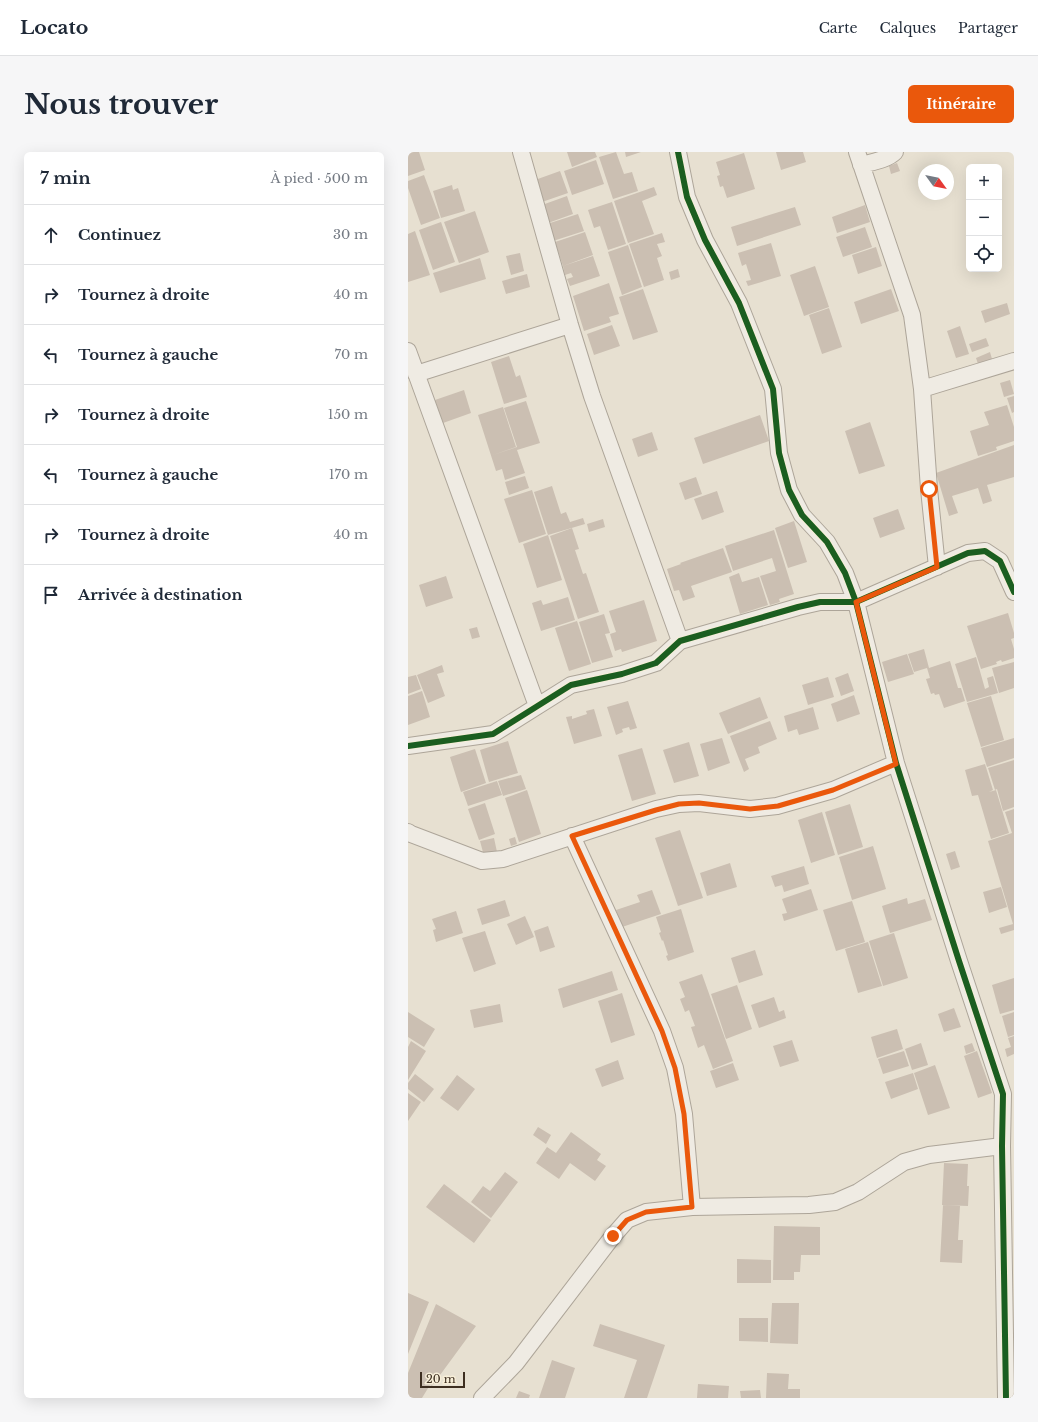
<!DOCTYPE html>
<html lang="fr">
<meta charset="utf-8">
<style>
body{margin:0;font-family:"Libre Baskerville",serif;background:#f6f6f7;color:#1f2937}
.controls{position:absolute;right:12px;top:12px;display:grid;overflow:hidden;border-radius:6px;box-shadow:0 4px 16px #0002}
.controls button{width:36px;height:36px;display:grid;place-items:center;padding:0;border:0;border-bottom:1px solid #e0e1e3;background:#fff;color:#1f2937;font:20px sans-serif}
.compass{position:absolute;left:510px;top:12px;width:36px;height:36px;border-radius:50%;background:#fff;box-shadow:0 4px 16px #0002;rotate:123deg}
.scale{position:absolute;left:12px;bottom:10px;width:45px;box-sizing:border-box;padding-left:4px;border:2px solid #3d2e20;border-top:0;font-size:11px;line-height:14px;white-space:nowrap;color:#3d2e20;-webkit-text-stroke:3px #f7eed8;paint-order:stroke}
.stop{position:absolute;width:12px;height:12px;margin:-9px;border:3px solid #ea580c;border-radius:50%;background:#fff}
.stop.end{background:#ea580c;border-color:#fff;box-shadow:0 1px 4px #0008}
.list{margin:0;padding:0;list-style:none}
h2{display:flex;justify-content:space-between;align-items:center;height:52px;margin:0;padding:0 16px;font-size:17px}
h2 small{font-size:13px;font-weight:400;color:#747a83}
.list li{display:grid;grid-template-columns:26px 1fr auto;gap:12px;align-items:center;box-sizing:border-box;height:60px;padding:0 16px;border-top:1px solid #e0e1e3}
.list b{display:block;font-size:15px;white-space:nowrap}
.list em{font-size:13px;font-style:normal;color:#747a83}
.icon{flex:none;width:22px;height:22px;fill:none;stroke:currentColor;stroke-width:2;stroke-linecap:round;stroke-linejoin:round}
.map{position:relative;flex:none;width:606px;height:1246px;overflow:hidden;border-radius:6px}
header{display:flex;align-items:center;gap:24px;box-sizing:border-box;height:56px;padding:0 20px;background:#fff;border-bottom:1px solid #e0e1e3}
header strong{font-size:19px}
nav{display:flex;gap:22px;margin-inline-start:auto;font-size:14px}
.intro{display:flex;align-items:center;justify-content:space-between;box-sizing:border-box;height:96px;padding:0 24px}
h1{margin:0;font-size:28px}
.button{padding:10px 18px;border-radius:6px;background:#ea580c;color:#fff;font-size:14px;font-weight:700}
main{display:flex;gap:24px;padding:0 24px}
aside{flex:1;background:#fff;border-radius:6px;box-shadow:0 4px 16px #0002}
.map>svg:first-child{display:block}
.building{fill:#cbbfb2}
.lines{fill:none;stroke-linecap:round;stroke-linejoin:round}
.minor-casing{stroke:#ada599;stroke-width:18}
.minor{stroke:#efebe3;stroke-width:16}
.cycleway-casing{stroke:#f7eed8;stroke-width:8}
.cycleway{stroke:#1b5e20;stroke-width:6}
.route{stroke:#ea580c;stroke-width:5}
</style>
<header>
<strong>Locato</strong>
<nav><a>Carte</a><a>Calques</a><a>Partager</a></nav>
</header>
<div class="intro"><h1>Nous trouver</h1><a class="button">Itinéraire</a></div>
<main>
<aside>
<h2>7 min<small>À pied · 500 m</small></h2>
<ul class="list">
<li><svg class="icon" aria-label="ahead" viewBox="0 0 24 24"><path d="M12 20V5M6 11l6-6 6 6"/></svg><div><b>Continuez</b></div><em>30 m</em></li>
<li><svg class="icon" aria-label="right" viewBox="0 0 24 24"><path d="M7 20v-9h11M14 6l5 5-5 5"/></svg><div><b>Tournez à droite</b></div><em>40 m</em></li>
<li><svg class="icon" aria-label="left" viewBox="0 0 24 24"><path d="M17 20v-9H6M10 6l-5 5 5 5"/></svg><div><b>Tournez à gauche</b></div><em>70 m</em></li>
<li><svg class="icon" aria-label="right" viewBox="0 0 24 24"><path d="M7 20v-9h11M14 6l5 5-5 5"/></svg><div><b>Tournez à droite</b></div><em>150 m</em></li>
<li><svg class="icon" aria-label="left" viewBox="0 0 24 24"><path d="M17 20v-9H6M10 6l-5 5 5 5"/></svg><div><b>Tournez à gauche</b></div><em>170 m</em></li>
<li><svg class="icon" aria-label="right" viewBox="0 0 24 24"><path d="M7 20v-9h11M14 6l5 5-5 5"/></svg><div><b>Tournez à droite</b></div><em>40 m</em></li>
<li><svg class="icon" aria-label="arrive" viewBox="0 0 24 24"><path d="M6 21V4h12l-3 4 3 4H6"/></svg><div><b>Arrivée à destination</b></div></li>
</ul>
</aside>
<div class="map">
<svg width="606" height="1246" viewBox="0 0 606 1246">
<rect width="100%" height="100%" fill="#e7e0d1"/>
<!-- building -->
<path class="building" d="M 0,0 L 11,0 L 17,18 L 0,24 Z
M 159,0 L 187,0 L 189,5 L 164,15 Z
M 208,0 L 216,22 L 224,20 L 230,39 L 205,47 L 191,5 Z
M 217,0 L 233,0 L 218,5 Z
M 368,0 L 395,0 L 398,10 L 373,18 Z
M 336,1 L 347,37 L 319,46 L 315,34 L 312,35 L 309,24 L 312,23 L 308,10 Z
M 188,8 L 196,32 L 164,43 L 156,19 Z
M 489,11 L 492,19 L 483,22 L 481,14 Z
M 152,19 L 160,41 L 134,50 L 127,28 Z
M 16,23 L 32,66 L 13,73 L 0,36 L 0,29 Z
M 44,33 L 45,38 L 50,36 L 57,59 L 33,66 L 25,39 Z
M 246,35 L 249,43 L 234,49 L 246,82 L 220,91 L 206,49 Z
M 159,44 L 165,62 L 140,71 L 134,53 Z
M 204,50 L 218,92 L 200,98 L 192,74 L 186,76 L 180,58 Z
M 457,53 L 462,70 L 429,81 L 424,65 Z
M 387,55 L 393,73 L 329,94 L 323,75 Z
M 67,59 L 81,100 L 51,111 L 36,70 Z
M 170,62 L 176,79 L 145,89 L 139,72 Z
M 33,70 L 47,110 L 25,118 L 11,78 Z
M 457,75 L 464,95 L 435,105 L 428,85 Z
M 7,79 L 22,123 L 0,130 L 0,82 Z
M 177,80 L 185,103 L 155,114 L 147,90 Z
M 254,81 L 257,90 L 249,92 L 254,104 L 249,106 L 256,128 L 236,135 L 221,92 Z
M 363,91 L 373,124 L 340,134 L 338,129 L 343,128 L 338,112 L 334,114 L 330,101 Z
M 220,93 L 234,135 L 214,143 L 200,100 Z
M 468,95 L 474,114 L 450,122 L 444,103 Z
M 112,101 L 116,119 L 103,123 L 98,104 Z
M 185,104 L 192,124 L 162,134 L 159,127 L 165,125 L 163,121 L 157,123 L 155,114 Z
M 72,106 L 78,127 L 32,141 L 25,121 Z
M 407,114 L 421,155 L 396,164 L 382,123 Z
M 270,117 L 272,125 L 263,128 L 261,120 Z
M 119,122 L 122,135 L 98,142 L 94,129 Z
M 201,131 L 211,162 L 201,165 L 203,170 L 176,179 L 165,144 Z
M 235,137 L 250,180 L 225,188 L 211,145 Z
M 483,137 L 491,159 L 453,172 L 446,150 Z
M 599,151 L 602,162 L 577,171 L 573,159 Z
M 421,156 L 434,195 L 414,202 L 401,163 Z
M 204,173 L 212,194 L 186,203 L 179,182 Z
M 552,174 L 561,202 L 548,206 L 539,179 Z
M 578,186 L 581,194 L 564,200 L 561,192 Z
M 582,200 L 584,207 L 570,212 L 568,206 Z
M 101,204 L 108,225 L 112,223 L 119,245 L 96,252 L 83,210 Z
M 602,228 L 606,242 L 596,245 L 592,231 Z
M 56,238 L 63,261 L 35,271 L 27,248 Z
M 606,244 L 606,260 L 604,261 L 599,246 Z
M 118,249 L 132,291 L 109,298 L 117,321 L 97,328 L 94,317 L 88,319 L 70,263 L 95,255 L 108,295 L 85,303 L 109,295 L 96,256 Z
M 599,253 L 606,275 L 606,289 L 588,295 L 589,298 L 570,304 L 562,279 L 581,273 L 576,260 Z
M 352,263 L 361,289 L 295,312 L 286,286 Z
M 462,270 L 477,314 L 451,322 L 437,279 Z
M 244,280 L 250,298 L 230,305 L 224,287 Z
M 606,293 L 606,325 L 579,333 L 584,349 L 575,352 L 570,336 L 544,344 L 550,361 L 541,364 L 528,321 Z
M 117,324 L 121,336 L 101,343 L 97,330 Z
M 288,325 L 294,342 L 277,348 L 271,331 Z
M 144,334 L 153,362 L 158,360 L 162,370 L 175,366 L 177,372 L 140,383 L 126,340 Z
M 124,338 L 138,382 L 111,391 L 96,347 Z
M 309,339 L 316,360 L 294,368 L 286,347 Z
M 490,357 L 497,377 L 472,386 L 465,366 Z
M 195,367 L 197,375 L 181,380 L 179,372 Z
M 386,369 L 399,410 L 380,416 L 367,376 Z
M 164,376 L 171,397 L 167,398 L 175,422 L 178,421 L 191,460 L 170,467 L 142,384 Z
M 366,378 L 386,442 L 371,447 L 372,450 L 362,453 L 352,424 L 368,419 L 364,406 L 325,419 L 317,394 Z
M 140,383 L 154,428 L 129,436 L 115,392 Z
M 315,396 L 324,420 L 283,434 L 287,445 L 275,449 L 271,438 L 266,439 L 259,417 L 273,412 L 272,411 Z
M 331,421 L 334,430 L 351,425 L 360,453 L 332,462 L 321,425 Z
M 38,424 L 45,446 L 18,455 L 11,433 Z
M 160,445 L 167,468 L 133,479 L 124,451 L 133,448 L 135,453 Z
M 236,448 L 249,489 L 214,500 L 213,497 L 207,499 L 202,482 L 208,480 L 201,459 Z
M 600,461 L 606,481 L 606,486 L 603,487 L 606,497 L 606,506 L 594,510 L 593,508 L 588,510 L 589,512 L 573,517 L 559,474 Z
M 196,462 L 202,481 L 197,482 L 205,505 L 184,511 L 171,470 Z
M 169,469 L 183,512 L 161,519 L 147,476 Z
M 69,475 L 72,485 L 64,487 L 61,477 Z
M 516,497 L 521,516 L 542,509 L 550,536 L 553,536 L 557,549 L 536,556 L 531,542 L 527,543 L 526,541 L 523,542 L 518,527 L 522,526 L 519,516 L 506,520 L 500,502 Z
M 499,502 L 506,522 L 480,530 L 474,510 Z
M 568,505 L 577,537 L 581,535 L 579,526 L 585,524 L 590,541 L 559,550 L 547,512 Z
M 606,510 L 606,536 L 591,541 L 584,516 Z
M 34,513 L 36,520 L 29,522 L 37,544 L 20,551 L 9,523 Z
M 440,521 L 446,539 L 433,544 L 427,526 Z
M 8,523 L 13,537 L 0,542 L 0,525 Z
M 420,525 L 426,545 L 400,553 L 394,533 Z
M 14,539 L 22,565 L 0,573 L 0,544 Z
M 446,543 L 452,562 L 429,570 L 423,552 Z
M 583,544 L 596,588 L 573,595 L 559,551 Z
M 352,545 L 360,566 L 320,582 L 311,561 Z
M 220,549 L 229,576 L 222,578 L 221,575 L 214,577 L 215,580 L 208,583 L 199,555 Z
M 405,555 L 411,577 L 391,583 L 389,577 L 380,580 L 376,564 Z
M 186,557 L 194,584 L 166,592 L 158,565 L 164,564 L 164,567 L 179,562 L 178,559 Z
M 362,569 L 369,587 L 350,595 L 352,601 L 337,607 L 341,617 L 336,620 L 322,584 Z
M 314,586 L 322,611 L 300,619 L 292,592 Z
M 606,586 L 606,606 L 579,615 L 573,596 Z
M 100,589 L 110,621 L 81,630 L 72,598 Z
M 281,590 L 291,624 L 266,631 L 255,598 Z
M 234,596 L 248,642 L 224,649 L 210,603 Z
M 67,597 L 78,631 L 53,640 L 42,605 Z
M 606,608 L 606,655 L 595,659 L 589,637 L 587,638 L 580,616 Z
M 577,612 L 585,638 L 581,640 L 588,638 L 601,681 L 583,687 L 570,643 L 564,644 L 557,618 Z
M 113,623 L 118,637 L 95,644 L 90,629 Z
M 89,629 L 94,643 L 60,654 L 55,640 Z
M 119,638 L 133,682 L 111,690 L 97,646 Z
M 77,651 L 87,682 L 71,688 L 60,657 Z
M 442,652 L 455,695 L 430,703 L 417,660 Z
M 606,657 L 606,778 L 593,782 L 591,776 L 605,772 L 580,689 L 604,681 L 597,660 Z
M 414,660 L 427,703 L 403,711 L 390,668 Z
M 272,678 L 295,746 L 270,754 L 247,686 Z
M 107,685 L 109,692 L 103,694 L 101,687 Z
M 86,686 L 89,700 L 76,704 L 72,689 Z
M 465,694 L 478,737 L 444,748 L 431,705 Z
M 547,699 L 552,715 L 543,718 L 538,702 Z
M 322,711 L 329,735 L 299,744 L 292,721 Z
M 396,714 L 401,732 L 376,740 L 374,733 L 367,735 L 363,724 Z
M 593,735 L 599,755 L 581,761 L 575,740 Z
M 403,737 L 410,758 L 376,769 L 374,762 L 379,761 L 374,747 Z
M 244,738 L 253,762 L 214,775 L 208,758 L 232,750 L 229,743 Z
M 499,746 L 500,752 L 517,747 L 524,768 L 482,781 L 474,754 Z
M 97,748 L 102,764 L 74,773 L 69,757 Z
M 444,749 L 457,790 L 428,799 L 415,758 Z
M 273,757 L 286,800 L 260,809 L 258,804 L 260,803 L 255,788 L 254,789 L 251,781 L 253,780 L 248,765 Z
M 48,759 L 55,781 L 28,790 L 25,778 L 28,777 L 24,767 Z
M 117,764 L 126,785 L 108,793 L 99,772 Z
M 140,774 L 147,795 L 132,800 L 126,779 Z
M 77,779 L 88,812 L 66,820 L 54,786 Z
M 486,781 L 500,826 L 475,834 L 461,789 Z
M 460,790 L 474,834 L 450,841 L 437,797 Z
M 347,798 L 355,823 L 331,831 L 323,806 Z
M 204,819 L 210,838 L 155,856 L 150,837 Z
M 294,822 L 325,909 L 305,917 L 296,893 L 290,896 L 283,875 L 287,874 L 281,858 L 277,860 L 272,847 L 277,845 L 271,830 Z
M 606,826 L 606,858 L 592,862 L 584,833 Z
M 329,833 L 344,877 L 318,887 L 303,842 Z
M 214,841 L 227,883 L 203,891 L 190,849 Z
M 366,845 L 371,860 L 376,858 L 378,866 L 351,876 L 343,853 Z
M 92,852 L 95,870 L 66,876 L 62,858 Z
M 546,856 L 553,875 L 536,880 L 530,862 Z
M 0,860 L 27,877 L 16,895 L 0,885 Z
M 606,860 L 606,883 L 600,885 L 594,864 Z
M 489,877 L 495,897 L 469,906 L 463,885 Z
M 606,884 L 606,902 L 599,905 L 597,897 L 603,895 L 600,886 Z
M 384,888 L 391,909 L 372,915 L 365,894 Z
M 3,889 L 18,899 L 0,928 L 0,895 Z
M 513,891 L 520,913 L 504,918 L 497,897 Z
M 564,891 L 567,899 L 558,902 L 556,894 Z
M 496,899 L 501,914 L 475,922 L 470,907 Z
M 569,899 L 584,941 L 570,946 L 556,904 Z
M 210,908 L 216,927 L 194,935 L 187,917 Z
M 325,911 L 331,928 L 308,936 L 302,919 Z
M 527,913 L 542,956 L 520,963 L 506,921 Z
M 505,921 L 510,937 L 483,947 L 477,930 Z
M 7,922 L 26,937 L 16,950 L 0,937 L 0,931 Z
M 49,923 L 67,937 L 50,959 L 32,946 Z
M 0,941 L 13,950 L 0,969 Z
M 130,975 L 143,983 L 138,992 L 125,983 Z
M 163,980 L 193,1002 L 189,1008 L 198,1014 L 187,1029 L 162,1011 L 151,1027 L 128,1011 L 139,995 L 148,1001 Z
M 536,1011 L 560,1012 L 559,1034 L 561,1034 L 560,1054 L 534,1053 Z
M 97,1020 L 110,1030 L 83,1066 L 63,1050 L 75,1034 L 82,1039 Z
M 36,1032 L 83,1068 L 66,1091 L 18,1055 Z
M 535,1053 L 552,1054 L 550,1088 L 555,1088 L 554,1111 L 532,1110 Z
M 366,1074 L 412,1075 L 412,1103 L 393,1103 L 392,1120 L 386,1120 L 386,1128 L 365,1128 Z
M 329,1107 L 363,1108 L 363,1131 L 329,1131 Z
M 0,1141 L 21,1150 L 0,1202 Z
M 364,1151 L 391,1151 L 390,1192 L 362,1191 Z
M 28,1152 L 68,1174 L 24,1234 L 22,1233 L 14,1246 L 0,1246 L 0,1221 Z
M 331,1166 L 360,1166 L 360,1190 L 331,1189 Z
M 192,1172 L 257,1193 L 239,1246 L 216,1246 L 229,1208 L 185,1194 Z
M 144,1208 L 167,1216 L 157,1246 L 131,1246 Z
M 359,1221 L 381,1222 L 380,1237 L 392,1237 L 392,1246 L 358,1246 Z
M 290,1232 L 321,1234 L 320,1246 L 289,1246 Z
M 352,1238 L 353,1246 L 333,1246 L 332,1239 Z
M 111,1239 L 122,1243 L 121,1246 L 108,1246 Z"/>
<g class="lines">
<defs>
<path id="minor" d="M 113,0 L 162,173 L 184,244 L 272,489
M 270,0 L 279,45 L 297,88 L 331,151 L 365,237 L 371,301 L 381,338 L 394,363 L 419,390 L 437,421 L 448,450 L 488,611 L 551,809 L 595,942 L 594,994 L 598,1246
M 449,0 L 504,163 L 514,237 L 521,337 L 529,415
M 453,13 C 464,10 479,8 487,0
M 0,199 L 129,554
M 8,222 L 162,173
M 514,237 L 606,209
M 0,594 L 85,582 L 163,533 L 214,522 L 248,511 L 272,489 L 390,455 L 412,450 L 448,450 L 560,401 L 577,399 L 592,409 L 606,440
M 0,680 L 3,682 L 74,709 L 95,707 L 248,657 L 271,652 L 291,651 L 342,657 L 369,654 L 425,638 L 488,611
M 164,684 L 254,879 L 267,916 L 276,962 L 284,1055
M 74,1246 L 108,1211 L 205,1084 L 219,1068 L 238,1060 L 284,1055 L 401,1053 L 427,1050 L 450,1040 L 496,1010 L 521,1003 L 594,994"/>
</defs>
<!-- minor casing -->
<use href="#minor" class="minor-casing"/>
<!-- minor -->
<use href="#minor" class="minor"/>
<defs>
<path id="cycleway" d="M 270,0 L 279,45 L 297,88 L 331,151 L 365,237 L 371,301 L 381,338 L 394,363 L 419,390 L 437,421 L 448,450 L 488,611 L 551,809 L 595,942 L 594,994 L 598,1246
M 0,594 L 85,582 L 163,533 L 214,522 L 248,511 L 272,489 L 390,455 L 412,450 L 448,450 L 560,401 L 577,399 L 592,409 L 606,440"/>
</defs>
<!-- cycleway casing -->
<use href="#cycleway" class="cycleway-casing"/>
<!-- cycleway -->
<use href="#cycleway" class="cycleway"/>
</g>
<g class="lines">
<!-- route -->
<path class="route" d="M 205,1084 L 219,1068 L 238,1060 L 284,1055 L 276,962 L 267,916 L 254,879 L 164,684 L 248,658 L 271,652 L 291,651 L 342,657 L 370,654 L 425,638 L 488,612 L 448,450 L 529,415 L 521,337"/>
</g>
</svg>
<div class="controls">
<button>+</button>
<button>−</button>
<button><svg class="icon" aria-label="locate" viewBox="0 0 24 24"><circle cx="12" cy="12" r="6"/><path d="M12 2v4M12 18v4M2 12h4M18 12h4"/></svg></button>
</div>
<svg class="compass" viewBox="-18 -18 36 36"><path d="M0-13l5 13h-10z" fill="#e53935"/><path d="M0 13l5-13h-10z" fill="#747a83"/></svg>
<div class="scale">20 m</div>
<div class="stop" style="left:521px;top:337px"></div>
<div class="stop end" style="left:205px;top:1084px"></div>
</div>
</main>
